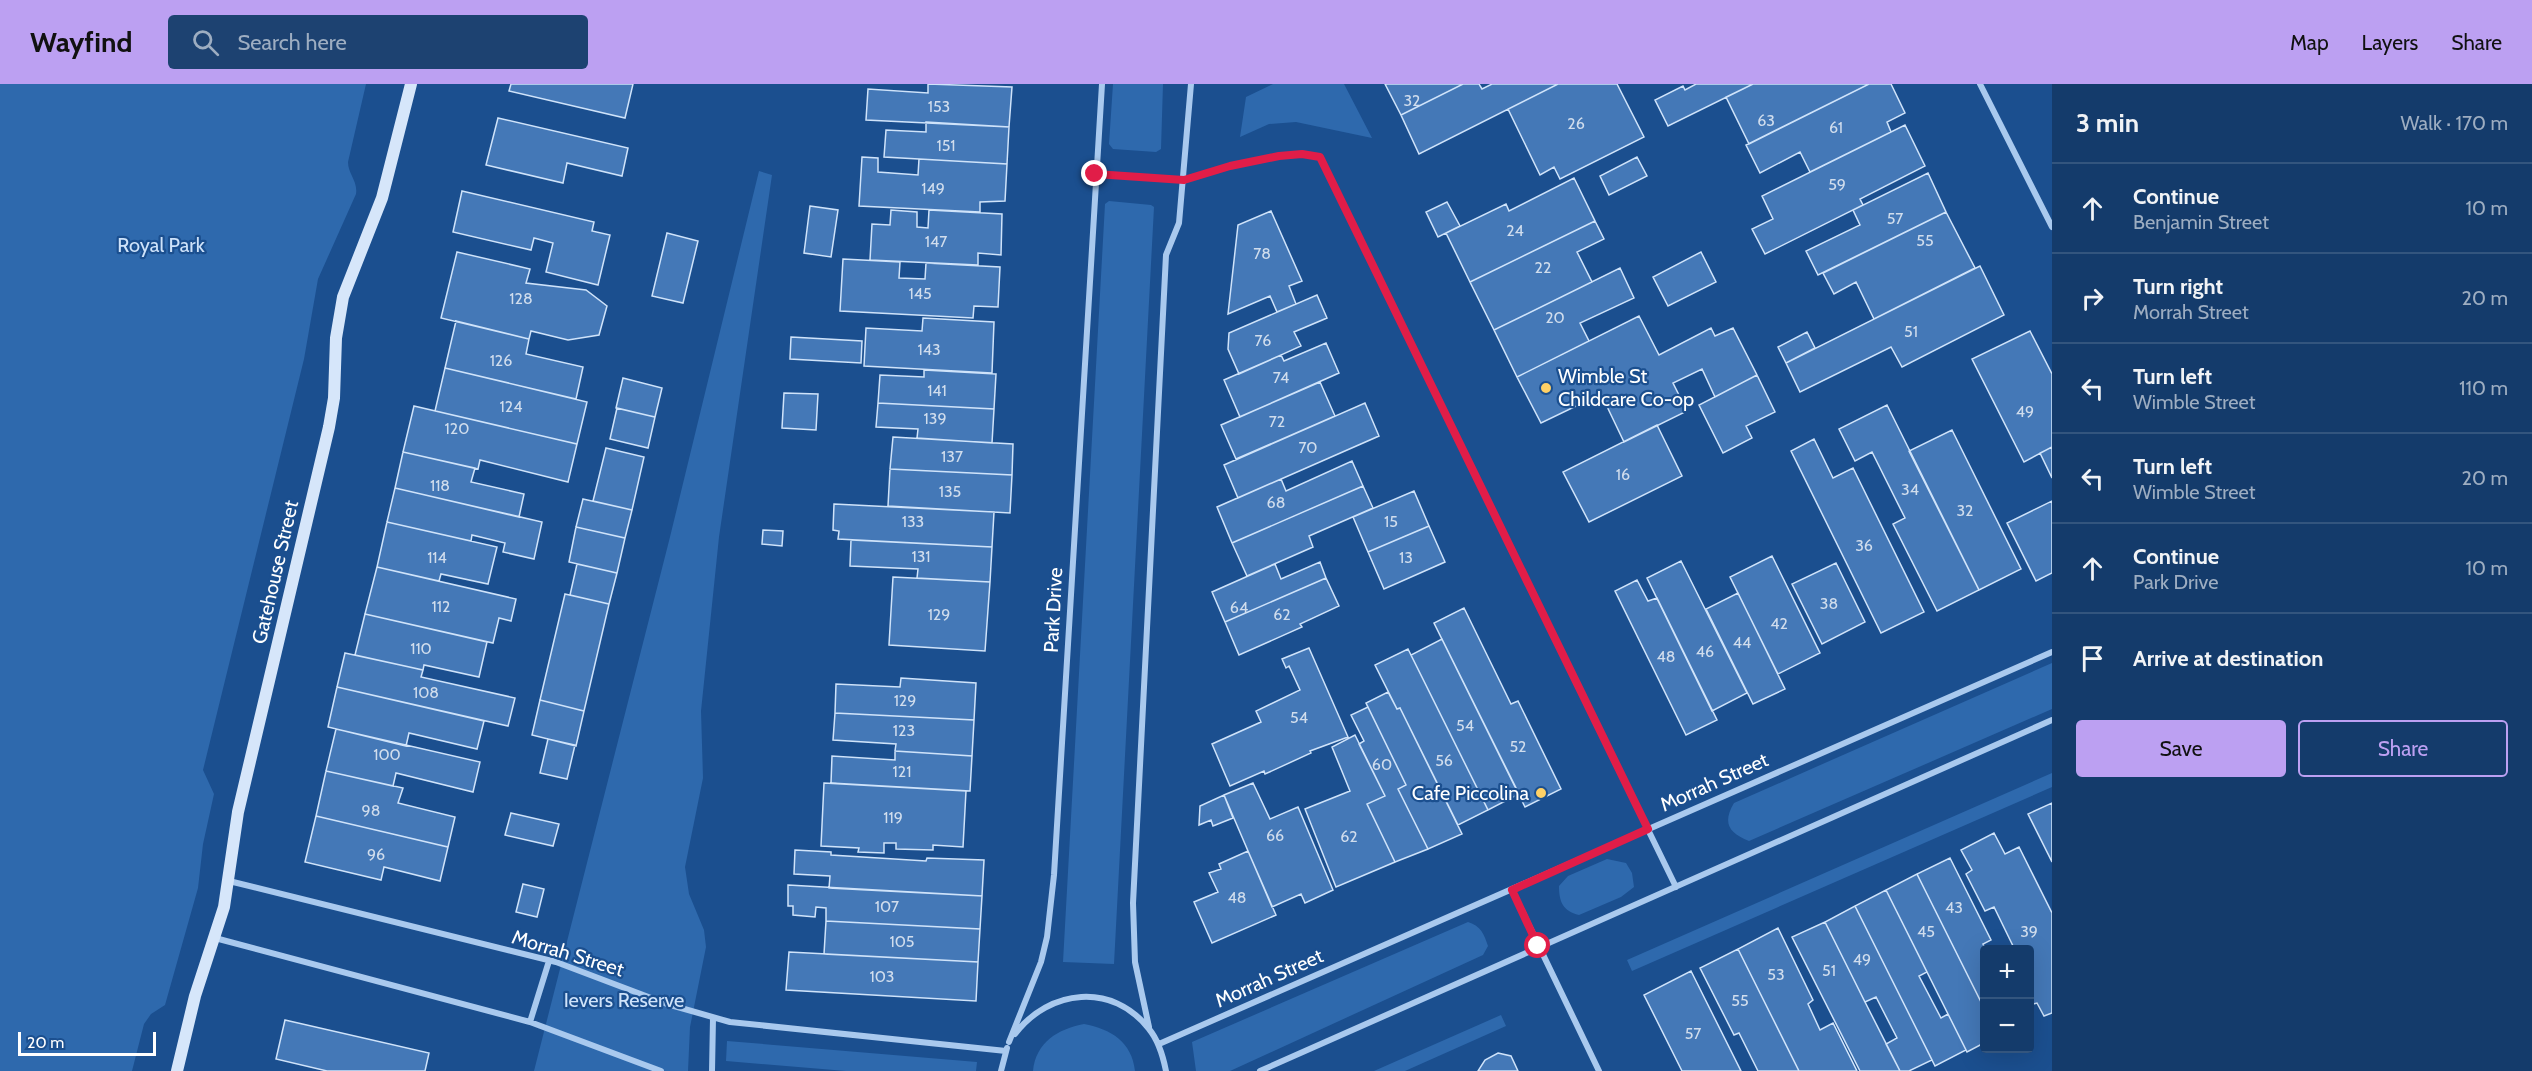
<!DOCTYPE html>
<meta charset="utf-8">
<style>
body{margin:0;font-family:Cabin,sans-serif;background:#1d4271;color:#f1f3f6}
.controls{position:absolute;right:18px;bottom:18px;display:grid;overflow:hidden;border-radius:6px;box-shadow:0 6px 24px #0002}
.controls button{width:54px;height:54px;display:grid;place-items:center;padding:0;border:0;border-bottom:2px solid #33557e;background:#143b6b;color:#f1f3f6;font:30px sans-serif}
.scale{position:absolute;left:18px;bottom:15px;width:138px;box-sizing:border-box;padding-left:6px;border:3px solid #fff;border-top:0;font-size:16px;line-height:21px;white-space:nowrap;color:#fff;-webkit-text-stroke:4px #1b4f8f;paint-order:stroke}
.stop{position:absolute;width:18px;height:18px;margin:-14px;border:4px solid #e11d48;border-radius:50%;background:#fff}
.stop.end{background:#e11d48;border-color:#fff;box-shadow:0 2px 6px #0008}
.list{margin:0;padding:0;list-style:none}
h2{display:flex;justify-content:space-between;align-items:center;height:78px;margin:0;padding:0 24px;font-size:26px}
h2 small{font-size:20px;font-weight:400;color:#9dadc1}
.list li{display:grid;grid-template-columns:39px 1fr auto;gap:18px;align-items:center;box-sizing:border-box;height:90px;padding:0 24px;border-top:2px solid #33557e}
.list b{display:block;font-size:22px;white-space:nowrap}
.list p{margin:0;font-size:20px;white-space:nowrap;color:#9dadc1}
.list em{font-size:20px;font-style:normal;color:#9dadc1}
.actions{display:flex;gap:12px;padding:18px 24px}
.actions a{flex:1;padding:14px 0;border:2px solid #bca0f2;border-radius:6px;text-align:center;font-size:21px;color:#bca0f2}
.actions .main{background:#bca0f2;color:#111}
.icon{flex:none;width:33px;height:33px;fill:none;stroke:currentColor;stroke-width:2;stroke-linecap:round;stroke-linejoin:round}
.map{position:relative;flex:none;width:2052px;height:987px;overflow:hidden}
header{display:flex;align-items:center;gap:36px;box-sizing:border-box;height:84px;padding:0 30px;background:#bca0f2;color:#111}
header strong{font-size:28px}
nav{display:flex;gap:33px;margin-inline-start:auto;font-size:21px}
.search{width:420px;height:54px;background:#1d4271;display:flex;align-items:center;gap:15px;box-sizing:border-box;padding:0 21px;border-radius:6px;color:#9dadc1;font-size:22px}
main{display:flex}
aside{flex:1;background:#143b6b}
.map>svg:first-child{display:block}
.green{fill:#2e69ad}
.building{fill:#4478b7;stroke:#cfe3fa;stroke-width:1.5}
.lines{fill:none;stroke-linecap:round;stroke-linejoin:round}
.street{stroke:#a9c9ee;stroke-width:6}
.secondary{stroke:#d6e6fa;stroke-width:12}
.route{stroke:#e11d48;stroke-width:8}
.poi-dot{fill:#ffd166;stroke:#1b4f8f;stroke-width:2}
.labels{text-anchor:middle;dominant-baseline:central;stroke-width:4.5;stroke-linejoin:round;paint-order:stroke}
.number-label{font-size:16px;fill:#d0dded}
.park-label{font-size:20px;fill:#cfe3fa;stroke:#1b4f8f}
.poi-label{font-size:20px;fill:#fff;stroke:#1b4f8f;text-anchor:start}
.street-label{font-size:20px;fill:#fff;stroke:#1b4f8f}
</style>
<header>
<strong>Wayfind</strong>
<div class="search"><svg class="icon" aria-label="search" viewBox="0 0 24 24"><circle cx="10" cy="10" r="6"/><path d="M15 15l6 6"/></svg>Search here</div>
<nav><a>Map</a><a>Layers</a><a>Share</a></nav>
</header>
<main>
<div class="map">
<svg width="2052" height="987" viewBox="0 0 2052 987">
<rect width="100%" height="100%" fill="#1b4f8f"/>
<!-- green -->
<path class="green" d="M 0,0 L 366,0 L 348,78 C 348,90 358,97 356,110 L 318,195 L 304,275 L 203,686 L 214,710 L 203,760 L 198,804 L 165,921 L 151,930 L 144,940 L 132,987 L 0,987 Z
M 1113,0 L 1163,0 L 1161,65 L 1156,68 L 1113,65 L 1109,60 Z
M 1273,0 L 1344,0 L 1372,54 L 1296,38 L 1269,40 L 1240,53 L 1246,13 Z
M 759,87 L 772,91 L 719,453 L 701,627 L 703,694 L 685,783 L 689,810 L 704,846 L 706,863 L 690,943 L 688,987 L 534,987 L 670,453 Z
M 1109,117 L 1151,121 L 1154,123 L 1114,880 L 1063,878 L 1105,120 Z
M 2052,579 L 2052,625 L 1749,757 C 1729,749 1722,739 1734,719 Z
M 2052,689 L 2052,703 L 1632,887 L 1627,876 Z
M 1607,775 L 1626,779 L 1632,789 L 1634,803 L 1621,813 L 1579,831 C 1563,827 1559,818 1559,802 L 1568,792 Z
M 1468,838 C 1481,842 1484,850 1488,862 L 1483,871 L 1230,987 L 1196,987 L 1192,958 Z
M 1501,931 L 1506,942 L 1405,987 L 1374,987 Z
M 1084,940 C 1111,945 1132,958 1135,987 L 1033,987 C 1036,958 1058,945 1084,940 Z
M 727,957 L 977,978 L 976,987 L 846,987 L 726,977 Z"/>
<!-- building -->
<path class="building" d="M 511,0 L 633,0 L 625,34 L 509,7 Z
M 928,0 L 1012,3 L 1009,43 L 866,36 L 868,5 L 928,9 Z
M 1385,0 L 1463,0 L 1401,31 Z
M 1463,0 L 1479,0 L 1482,5 L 1492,0 L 1558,0 L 1419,70 L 1401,31 Z
M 1558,0 L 1617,0 L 1644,53 L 1560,95 L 1554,83 L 1540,91 L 1508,25 Z
M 1696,0 L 1753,0 L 1668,42 L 1655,16 L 1683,2 L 1685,6 Z
M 1753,0 L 1869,0 L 1749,60 L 1726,13 Z
M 1869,0 L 1891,0 L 1905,29 L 1887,38 L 1891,48 L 1810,88 L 1800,68 L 1760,89 L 1746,61 Z
M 498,34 L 628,64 L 622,92 L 567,79 L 563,99 L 486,81 Z
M 926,38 L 1009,43 L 1007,80 L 884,73 L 886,46 L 926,48 Z
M 1905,41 L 1925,82 L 1860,115 L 1863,121 L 1765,170 L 1752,145 L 1773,135 L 1762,112 Z
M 862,73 L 878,74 L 878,88 L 918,91 L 919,75 L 1007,80 L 1005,117 L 980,118 L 980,128 L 859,122 Z
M 1637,73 L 1647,92 L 1609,111 L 1600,92 Z
M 1928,89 L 1946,128 L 1818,191 L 1806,167 L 1860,141 L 1853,126 Z
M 1574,94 L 1595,137 L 1470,198 L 1446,149 L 1506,120 L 1509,127 Z
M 462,107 L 594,138 L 592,147 L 610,151 L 598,201 L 546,188 L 553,159 L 534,154 L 531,166 L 453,148 Z
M 1447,118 L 1460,142 L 1438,153 L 1426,128 Z
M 810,122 L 838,126 L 831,173 L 804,169 Z
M 891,126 L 917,128 L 917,143 L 928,144 L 929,126 L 1002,130 L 1001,171 L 978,169 L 978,181 L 870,176 L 872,140 L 890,141 Z
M 1271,127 L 1302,197 L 1289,202 L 1296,220 L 1277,228 L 1270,212 L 1228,230 L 1238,141 Z
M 1946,128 L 1975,184 L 1874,235 L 1856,198 L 1834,210 L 1823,189 Z
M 1595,137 L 1604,155 L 1577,168 L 1592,198 L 1494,246 L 1470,198 Z
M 667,149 L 698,157 L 683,219 L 652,212 Z
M 457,168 L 530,185 L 526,199 L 586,206 L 607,222 L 599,251 L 568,256 L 531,247 L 529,255 L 441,234 Z
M 1701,168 L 1716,198 L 1668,222 L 1653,193 Z
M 843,175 L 900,178 L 899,194 L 925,195 L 926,179 L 1000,183 L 998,223 L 974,222 L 973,234 L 840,227 Z
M 1980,182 L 2004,231 L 1902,283 L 1891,263 L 1800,308 L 1786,279 Z
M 1620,184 L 1634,214 L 1580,239 L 1589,257 L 1517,293 L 1494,246 Z
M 1317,211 L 1327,234 L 1294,248 L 1301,262 L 1239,290 L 1228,265 L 1229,249 Z
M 1639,232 L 1659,271 L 1711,244 L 1715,252 L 1733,244 L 1757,291 L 1715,313 L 1702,285 L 1673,299 L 1687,327 L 1624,358 L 1601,310 L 1541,339 L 1517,293 Z
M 923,234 L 994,238 L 992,289 L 864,282 L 866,244 L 922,247 Z
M 456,237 L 529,255 L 526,270 L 583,283 L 576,315 L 445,284 Z
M 2030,247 L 2052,290 L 2052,363 L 2024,378 L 1972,275 Z
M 1807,248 L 1815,264 L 1786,279 L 1778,263 Z
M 791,253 L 862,257 L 861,279 L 790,275 Z
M 1326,259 L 1339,289 L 1240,333 L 1224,296 L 1281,271 L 1284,277 Z
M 445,284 L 587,318 L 577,360 L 435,327 Z
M 924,286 L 996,290 L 994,325 L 878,319 L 880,291 L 924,293 Z
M 1757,291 L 1775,328 L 1746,342 L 1752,354 L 1723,369 L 1699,321 Z
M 623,294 L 662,304 L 655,333 L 616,324 Z
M 1320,298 L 1335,332 L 1236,375 L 1221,341 Z
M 784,309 L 818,310 L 816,346 L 782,344 Z
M 878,319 L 994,325 L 992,359 L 917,354 L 918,345 L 876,343 Z
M 1365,319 L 1379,352 L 1238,414 L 1224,381 Z
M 1887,321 L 1979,506 L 1937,527 L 1893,440 L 1905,434 L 1872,368 L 1855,377 L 1839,345 Z
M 414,322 L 577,360 L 568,398 L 480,376 L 478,385 L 403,368 Z
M 617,324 L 655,333 L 648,364 L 610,355 Z
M 1657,341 L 1682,392 L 1589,438 L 1563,388 Z
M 1952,346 L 2021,485 L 1979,506 L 1909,367 Z
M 893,353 L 1013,360 L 1012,391 L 890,385 Z
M 1814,355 L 1833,394 L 1853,384 L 1924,528 L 1881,549 L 1791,367 Z
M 2052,363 L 2052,394 L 2040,369 Z
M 606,364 L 644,373 L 632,426 L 593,417 Z
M 403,368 L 475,384 L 471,398 L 524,410 L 519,433 L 395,404 Z
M 1352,377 L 1363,402 L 1232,459 L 1217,423 L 1281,395 L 1286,407 Z
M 890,385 L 1012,391 L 1010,429 L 888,422 Z
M 1363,402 L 1373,424 L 1309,452 L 1313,463 L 1247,492 L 1232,459 Z
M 395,404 L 542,438 L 534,475 L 503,468 L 505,459 L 472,451 L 471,457 L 387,438 Z
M 1414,407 L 1429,442 L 1368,468 L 1353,433 Z
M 583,415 L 632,426 L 625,454 L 576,443 Z
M 2052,417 L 2052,489 L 2036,497 L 2007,439 Z
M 834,420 L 994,428 L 992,463 L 838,455 L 839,447 L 833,446 Z
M 387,438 L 497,463 L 488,500 L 441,490 L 439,497 L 377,483 Z
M 1429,442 L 1445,478 L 1384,505 L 1368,468 Z
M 576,443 L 625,454 L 617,489 L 569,478 Z
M 763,446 L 783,447 L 782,462 L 762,460 Z
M 851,456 L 992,463 L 990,498 L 917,494 L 918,485 L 850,482 Z
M 1772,472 L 1820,569 L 1778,590 L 1730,493 Z
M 1681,477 L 1747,609 L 1712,627 L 1647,494 Z
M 1320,478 L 1326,494 L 1225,538 L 1212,508 L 1275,480 L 1281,495 Z
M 1836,479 L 1865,538 L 1822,560 L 1792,500 Z
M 577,480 L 617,489 L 609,520 L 570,511 Z
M 377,483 L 516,515 L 511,537 L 499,534 L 493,559 L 365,530 Z
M 893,493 L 990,498 L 985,567 L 889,561 Z
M 1326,494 L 1339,522 L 1300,540 L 1302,543 L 1239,571 L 1225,538 Z
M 1637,496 L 1648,517 L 1657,514 L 1717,636 L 1686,651 L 1615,507 Z
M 1738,509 L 1785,605 L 1753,620 L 1706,525 Z
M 565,510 L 609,520 L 584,627 L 540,616 Z
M 1464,524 L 1511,620 L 1518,617 L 1561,705 L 1525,723 L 1434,539 Z
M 365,530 L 487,558 L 479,593 L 424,581 L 423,586 L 355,571 Z
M 1442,555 L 1519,710 L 1488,726 L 1411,571 Z
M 1309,564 L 1348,653 L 1310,667 L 1311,669 L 1265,690 L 1264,687 L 1230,702 L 1212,660 L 1261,638 L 1256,627 L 1300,606 L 1289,582 L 1286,584 L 1282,575 Z
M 1408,565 L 1488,726 L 1458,741 L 1400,624 L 1397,625 L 1375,581 Z
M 345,569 L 423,586 L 421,593 L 515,614 L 508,642 L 337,603 Z
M 901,594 L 976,599 L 974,636 L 835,629 L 836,600 L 900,603 Z
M 337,603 L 484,637 L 477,665 L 409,649 L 406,662 L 328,643 Z
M 1388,608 L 1397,625 L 1400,624 L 1462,750 L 1428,765 L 1398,705 L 1406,701 L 1366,619 Z
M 540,616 L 584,627 L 576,662 L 532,651 Z
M 1368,623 L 1406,701 L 1398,705 L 1428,765 L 1395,778 L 1367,720 L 1385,712 L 1359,660 L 1364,657 L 1351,631 Z
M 835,629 L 974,636 L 972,672 L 895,667 L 896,660 L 833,656 Z
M 336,645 L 480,678 L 473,708 L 396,689 L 393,702 L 326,687 Z
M 1355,651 L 1385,712 L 1367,720 L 1395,778 L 1336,803 L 1305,725 L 1350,707 L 1332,663 Z
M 548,655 L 575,661 L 567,695 L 540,689 Z
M 895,667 L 972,672 L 970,707 L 831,699 L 832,672 L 895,676 Z
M 326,687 L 403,704 L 398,719 L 455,733 L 448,763 L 316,732 Z
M 824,699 L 966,707 L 963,763 L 933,761 L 933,766 L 896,765 L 896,759 L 884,759 L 884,769 L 858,768 L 859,764 L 821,762 Z
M 1253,699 L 1270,735 L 1298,723 L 1333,806 L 1305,819 L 1301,810 L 1272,823 L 1224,711 Z
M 1224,711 L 1233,734 L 1213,742 L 1211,736 L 1199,741 L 1200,722 Z
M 2052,719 L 2052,778 L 2028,730 Z
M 511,729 L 559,740 L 553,762 L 505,751 Z
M 316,732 L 448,763 L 440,797 L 384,783 L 381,796 L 305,778 Z
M 1994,749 L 2005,770 L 2019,763 L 2052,829 L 2052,929 L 2044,932 L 2037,919 L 2033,920 L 2030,913 L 2030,866 L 2015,866 L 1994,823 L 1985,827 L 1966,790 L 1972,786 L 1961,766 Z
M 795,766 L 831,768 L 831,771 L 926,777 L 927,774 L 984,776 L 982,812 L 829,804 L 830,792 L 794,790 Z
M 1248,767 L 1276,831 L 1212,859 L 1194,818 L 1218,808 L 1209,789 L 1221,785 L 1219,780 Z
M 1950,774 L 1991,856 L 1983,860 L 1986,866 L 1984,924 L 1917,790 Z
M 1917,790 L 1984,924 L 1984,959 L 1967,968 L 1886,806 Z
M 523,800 L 544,805 L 537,833 L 516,828 Z
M 788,801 L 982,812 L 980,845 L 826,837 L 826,824 L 816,823 L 815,833 L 793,831 L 793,822 L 788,822 Z
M 1886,806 L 1927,888 L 1919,892 L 1941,934 L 1948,930 L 1966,966 L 1935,982 L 1855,822 Z
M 1855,822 L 1932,976 L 1909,987 L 1900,987 L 1886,960 L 1897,954 L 1876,913 L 1865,918 L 1825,838 Z
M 826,837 L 980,845 L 978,878 L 824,870 Z
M 1825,838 L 1865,918 L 1900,987 L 1860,987 L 1792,853 Z
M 1778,844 L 1813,916 L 1808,920 L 1820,946 L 1833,939 L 1857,987 L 1799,987 L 1738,865 Z
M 1738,865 L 1799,987 L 1758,987 L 1739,949 L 1734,951 L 1700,884 Z
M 789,868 L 978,878 L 976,917 L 786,906 Z
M 1691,887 L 1741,987 L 1682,987 L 1644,911 Z
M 285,936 L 429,969 L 425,987 L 327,987 L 276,975 Z
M 1498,969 L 1511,972 L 1518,987 L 1478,987 L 1485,976 Z"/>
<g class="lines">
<!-- street -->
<path class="street" d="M 1980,0 L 2052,143
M 1095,90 L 1184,96 L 1230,82 L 1279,72 L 1302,70 L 1320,73 L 1676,803
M 229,797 L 556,878 L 667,920 L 730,938 L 1006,967
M 1512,806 L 1599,987
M 215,854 L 530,938 L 661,987
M 530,938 L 549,877
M 1149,943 L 1135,878 L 1133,819 L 1166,171 L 1179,139 L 1191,0
M 1015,950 C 1049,905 1113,898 1149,945 C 1159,957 1163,972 1166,987
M 1009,958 L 1041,878 L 1047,853 L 1054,791 L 1102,0
M 1159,960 L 2052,568
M 712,987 L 713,934
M 1001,987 L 1007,964
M 1260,987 L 2052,636"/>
<!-- secondary -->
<path class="secondary" d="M 177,987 L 195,912 L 224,823 L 238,728 L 329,343 L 334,314 L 336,254 L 343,213 L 382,114 L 411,0"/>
</g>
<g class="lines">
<!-- route -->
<path class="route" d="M 1095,90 L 1184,96 L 1230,82 L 1279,72 L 1302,70 L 1320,73 L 1648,745 L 1512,806 L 1538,862"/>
</g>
<!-- markers -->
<g class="poi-dot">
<circle cx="1546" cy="304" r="6"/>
<circle cx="1541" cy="709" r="6"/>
</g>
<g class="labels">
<!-- number labels -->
<g class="number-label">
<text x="1412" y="16">32</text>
<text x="939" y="22">153</text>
<text x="1766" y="36">63</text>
<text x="1576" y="39">26</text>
<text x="1836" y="43">61</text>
<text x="946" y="61">151</text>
<text x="1837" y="100">59</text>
<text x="933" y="104">149</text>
<text x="1895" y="134">57</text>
<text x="1515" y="146">24</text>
<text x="1925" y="156">55</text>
<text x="936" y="157">147</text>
<text x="1262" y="169">78</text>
<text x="1543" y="183">22</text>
<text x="920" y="209">145</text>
<text x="521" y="214">128</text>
<text x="1555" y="233">20</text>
<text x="1911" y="247">51</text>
<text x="1263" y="256">76</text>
<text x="929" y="265">143</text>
<text x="501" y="276">126</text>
<text x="1281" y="293">74</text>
<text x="937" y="306">141</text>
<text x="511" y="322">124</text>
<text x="2025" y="327">49</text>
<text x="935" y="334">139</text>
<text x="1277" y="337">72</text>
<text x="457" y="344">120</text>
<text x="1308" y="363">70</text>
<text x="952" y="372">137</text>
<text x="1623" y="390">16</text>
<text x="440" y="401">118</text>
<text x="1910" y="405">34</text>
<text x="950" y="407">135</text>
<text x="1276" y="418">68</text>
<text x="1965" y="426">32</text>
<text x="913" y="437">133</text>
<text x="1391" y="437">15</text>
<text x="1864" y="461">36</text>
<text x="921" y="472">131</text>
<text x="437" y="473">114</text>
<text x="1406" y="473">13</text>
<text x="1829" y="519">38</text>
<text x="441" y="522">112</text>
<text x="1239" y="523">64</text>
<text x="939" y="530">129</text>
<text x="1282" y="530">62</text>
<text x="1779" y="539">42</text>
<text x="1742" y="558">44</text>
<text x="421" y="564">110</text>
<text x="1705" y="567">46</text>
<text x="1666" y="572">48</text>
<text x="426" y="608">108</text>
<text x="905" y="616">129</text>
<text x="1299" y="633">54</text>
<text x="1465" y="641">54</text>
<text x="904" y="646">123</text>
<text x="1518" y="662">52</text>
<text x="387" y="670">100</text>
<text x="1444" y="676">56</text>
<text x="1382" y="680">60</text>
<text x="902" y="687">121</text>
<text x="371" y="726">98</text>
<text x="893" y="733">119</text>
<text x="1275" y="751">66</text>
<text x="1349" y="752">62</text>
<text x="376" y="770">96</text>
<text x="1237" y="813">48</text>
<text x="887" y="822">107</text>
<text x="1954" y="823">43</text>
<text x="1926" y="847">45</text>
<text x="2029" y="847">39</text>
<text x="902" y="857">105</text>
<text x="1862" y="875">49</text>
<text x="1829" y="886">51</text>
<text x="1776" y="890">53</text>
<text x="882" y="892">103</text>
<text x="1740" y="916">55</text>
<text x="1693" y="949">57</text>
</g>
<!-- park labels -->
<g class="park-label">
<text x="161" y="161">Royal Park</text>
<text x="624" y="916">Ievers Reserve</text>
</g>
<!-- poi labels -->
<g class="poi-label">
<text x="1558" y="292">Wimble St<tspan x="1558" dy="23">Childcare Co-op</tspan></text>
<text x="1529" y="709" text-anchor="end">Cafe Piccolina</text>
</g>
<!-- street labels -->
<g class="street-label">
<text transform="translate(275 488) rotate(-77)">Gatehouse Street</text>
<text transform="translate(1053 526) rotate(-87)">Park Drive</text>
<text transform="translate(1714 698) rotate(-24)">Morrah Street</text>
<text transform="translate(568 869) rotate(17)">Morrah Street</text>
<text transform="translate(1269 894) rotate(-24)">Morrah Street</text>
</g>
</g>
</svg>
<div class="controls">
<button>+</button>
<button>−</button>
</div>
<div class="scale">20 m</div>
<div class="stop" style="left:1538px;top:862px"></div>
<div class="stop end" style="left:1095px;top:90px"></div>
</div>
<aside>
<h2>3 min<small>Walk · 170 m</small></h2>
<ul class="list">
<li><svg class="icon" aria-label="ahead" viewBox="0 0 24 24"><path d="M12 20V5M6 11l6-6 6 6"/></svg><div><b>Continue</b><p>Benjamin Street</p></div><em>10 m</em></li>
<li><svg class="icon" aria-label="right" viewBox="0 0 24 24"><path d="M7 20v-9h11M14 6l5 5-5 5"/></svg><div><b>Turn right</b><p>Morrah Street</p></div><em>20 m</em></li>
<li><svg class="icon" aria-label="left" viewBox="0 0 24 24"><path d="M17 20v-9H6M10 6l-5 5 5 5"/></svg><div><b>Turn left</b><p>Wimble Street</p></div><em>110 m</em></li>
<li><svg class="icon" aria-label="left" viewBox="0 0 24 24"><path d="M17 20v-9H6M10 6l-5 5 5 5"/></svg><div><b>Turn left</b><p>Wimble Street</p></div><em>20 m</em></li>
<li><svg class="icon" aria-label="ahead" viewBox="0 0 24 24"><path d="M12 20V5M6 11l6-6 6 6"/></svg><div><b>Continue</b><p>Park Drive</p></div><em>10 m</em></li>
<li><svg class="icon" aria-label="arrive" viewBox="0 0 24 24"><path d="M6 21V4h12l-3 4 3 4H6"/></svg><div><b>Arrive at destination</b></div></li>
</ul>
<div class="actions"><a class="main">Save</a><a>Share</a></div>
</aside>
</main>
